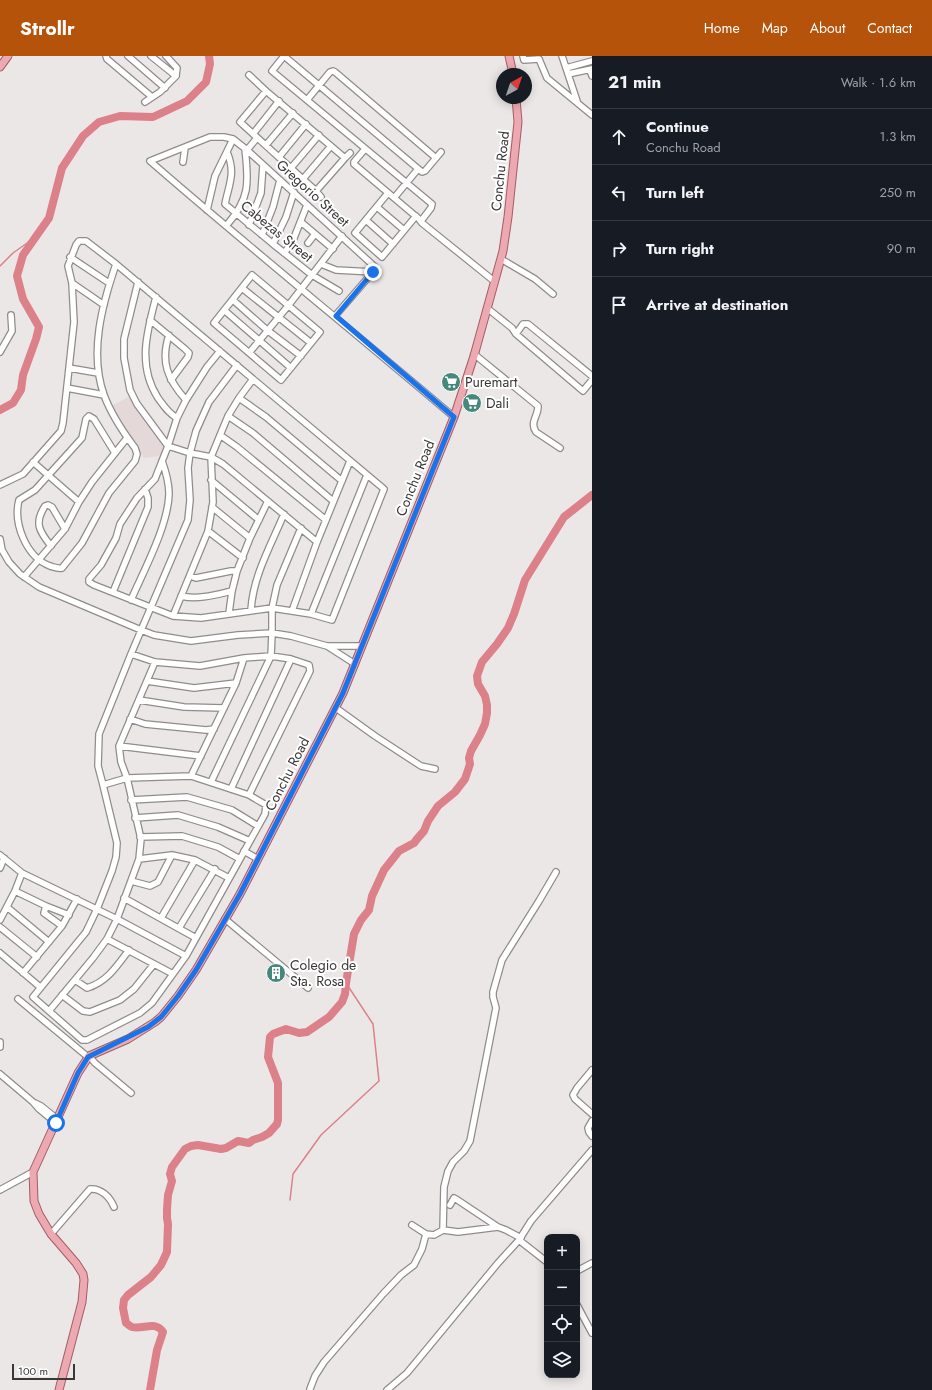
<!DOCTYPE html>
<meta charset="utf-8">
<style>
body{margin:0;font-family:Jost,sans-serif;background:#20242c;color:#f1f3f6}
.controls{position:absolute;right:12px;bottom:12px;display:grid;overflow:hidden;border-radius:8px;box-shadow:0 2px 10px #0003}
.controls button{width:36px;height:36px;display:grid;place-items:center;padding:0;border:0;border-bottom:1px solid #363941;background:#171b24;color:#f1f3f6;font:20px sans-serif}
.compass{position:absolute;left:496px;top:12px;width:36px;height:36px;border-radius:50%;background:#171b24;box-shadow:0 2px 10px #0003;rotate:40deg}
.scale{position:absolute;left:12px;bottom:10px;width:63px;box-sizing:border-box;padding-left:4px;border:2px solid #393737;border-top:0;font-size:11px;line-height:14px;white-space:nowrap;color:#393737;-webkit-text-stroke:3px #fff;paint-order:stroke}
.stop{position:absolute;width:12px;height:12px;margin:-9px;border:3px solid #1a73e8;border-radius:50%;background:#fff}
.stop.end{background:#1a73e8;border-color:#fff;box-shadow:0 1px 4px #0008}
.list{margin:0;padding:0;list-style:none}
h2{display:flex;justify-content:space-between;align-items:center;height:52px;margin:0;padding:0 16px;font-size:17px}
h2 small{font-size:13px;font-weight:400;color:#9ea1a6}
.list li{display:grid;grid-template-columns:26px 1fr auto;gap:12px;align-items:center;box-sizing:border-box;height:56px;padding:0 16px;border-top:1px solid #363941}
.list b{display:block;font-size:15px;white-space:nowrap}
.list p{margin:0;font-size:13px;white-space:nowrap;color:#9ea1a6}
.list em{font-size:13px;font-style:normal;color:#9ea1a6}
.icon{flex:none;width:22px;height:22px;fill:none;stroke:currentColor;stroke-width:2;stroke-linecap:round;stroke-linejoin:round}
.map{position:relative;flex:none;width:592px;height:1334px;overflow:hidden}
header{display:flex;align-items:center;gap:24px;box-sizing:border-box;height:56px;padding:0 20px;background:#b45309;color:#fff}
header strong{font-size:19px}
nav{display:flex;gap:22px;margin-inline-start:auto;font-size:14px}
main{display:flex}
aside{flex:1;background:#171b24}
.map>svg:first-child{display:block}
.built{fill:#e5d8d8}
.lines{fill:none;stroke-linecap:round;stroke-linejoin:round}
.stream{stroke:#dc8189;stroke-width:1.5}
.river{stroke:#dc8189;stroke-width:8}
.minor-casing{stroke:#918c8c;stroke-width:8}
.major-casing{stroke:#a65c64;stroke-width:9}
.minor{stroke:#fff;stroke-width:5.5}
.major{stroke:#eca9b1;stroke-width:7}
.route{stroke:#1a73e8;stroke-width:5}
.labels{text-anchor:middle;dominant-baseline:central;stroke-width:4;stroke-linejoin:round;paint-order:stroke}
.street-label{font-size:14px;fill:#393737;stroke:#fff}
.poi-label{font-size:14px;fill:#393737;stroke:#fff;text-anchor:start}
</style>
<header>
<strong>Strollr</strong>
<nav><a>Home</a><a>Map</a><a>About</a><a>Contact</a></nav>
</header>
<main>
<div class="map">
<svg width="592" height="1334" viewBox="0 0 592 1334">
<rect width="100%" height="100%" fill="#ece7e7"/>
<!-- built -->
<path class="built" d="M 129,341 L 165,390 L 160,400 L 144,402 L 111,350 Z"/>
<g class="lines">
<!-- stream -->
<path class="stream" d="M 0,210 L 13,197 L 37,180
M 290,1144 L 293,1118 L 321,1079 L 379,1025 L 373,968 L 346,927"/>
<!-- river -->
<path class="river" d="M 0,354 L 13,347 L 21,334 L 23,319 L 36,283 L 39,271 L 23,243 L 17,220 L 23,199 L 49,162 L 62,112 L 83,80 L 99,66 L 120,60 L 153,61 L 187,45 L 206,26 L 210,8 L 209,0
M 150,1334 L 157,1294 L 163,1276 C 155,1264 143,1274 132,1271 C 129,1270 128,1268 126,1267 L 123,1252 L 124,1244 L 128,1239 L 151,1221 L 161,1209 L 167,1196 L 168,1168 L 167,1162 L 167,1153 L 168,1139 L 172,1125 L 170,1118 L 172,1111 L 185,1093 L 191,1090 L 198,1089 L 221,1093 L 226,1092 L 238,1085 L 249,1087 L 253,1084 L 262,1081 L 269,1077 L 277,1068 L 278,1064 L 278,1027 L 268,1001 L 270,981 L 273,978 L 286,973 L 299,977 L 307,976 L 329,961 L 342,946 L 345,938 L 346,927 L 354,878 L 361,864 L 369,854 L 372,840 L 384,814 L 399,795 L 414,787 L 417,783 L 424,775 L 428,765 L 438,750 L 455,736 L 465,723 L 470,708 L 469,702 L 471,695 L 480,679 L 485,668 L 487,657 L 487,649 L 485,640 L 478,628 L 477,620 L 482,606 L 497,588 L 508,572 L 514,558 L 525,524 L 564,461 L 592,439"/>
<defs>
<path id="minor" d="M 106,0 L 107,3 L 152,41
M 128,0 L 165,32
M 151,0 L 176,20
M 284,0 L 272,15 L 432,148 L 431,152 L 421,165
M 284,0 L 422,116 L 425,115 L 441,96
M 523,0 L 524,4 L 539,3 L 547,22 L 592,59
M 562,0 L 577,45
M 566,12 L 592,5
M 590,14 L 592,20
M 568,18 L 592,13
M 249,19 L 266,35
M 307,44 L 330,16 L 333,15 L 335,16 L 436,102
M 145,46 L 160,36 L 176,20 L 177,12 L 166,0
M 253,78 L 279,45
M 266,89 L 293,57
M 365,93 L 354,106 L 354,108 L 419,163 L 422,167 L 494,225
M 247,94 L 257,82
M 227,96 C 236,117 229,128 225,148 L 273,188 L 312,219 L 339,235
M 279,101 L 306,68
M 183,106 L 185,92
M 291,112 L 319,79
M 303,123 L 331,90
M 316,135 L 345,102
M 388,137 L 355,177 L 382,201 L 416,160
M 321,141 L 316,135 L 240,66 L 266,35 L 345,102 L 350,97
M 394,142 L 418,113
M 377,151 L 404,174
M 207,154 L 215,120 L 233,83
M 366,164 L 393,188
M 301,166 L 333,193
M 249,169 L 261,137 L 263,109
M 226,170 C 250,143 249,127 245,93
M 262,179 L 273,151 L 280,124
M 308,187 L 315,178
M 273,188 L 286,161 L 294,136
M 284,197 L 292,187 L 307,149
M 70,201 L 109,227
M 501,203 L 535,223 L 553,238
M 321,208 L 336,214 L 373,216
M 252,219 L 320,276 L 281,324 L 214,267 Z
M 138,226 L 124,283 L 124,302 L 130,334 L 137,348 L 168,390 L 190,397 L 211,401 L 223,408 L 317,486
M 72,227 L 104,249
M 242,232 L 311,287
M 156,241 C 147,275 137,310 158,342 C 164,350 168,357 177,362
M 233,244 L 267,274 L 301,300
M 487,252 L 512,272 L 516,278 L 583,335 L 592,324
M 224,254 L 291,312
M 335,260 L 373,216 L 375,211 L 247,94 L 233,83 L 224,81 L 210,81 L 150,105 C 250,192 353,275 454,361
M 150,264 L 185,293 L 189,297 L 188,301 L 171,324
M 516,278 L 523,268 L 528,268 L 592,320
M 169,279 C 160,306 168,324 186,344
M 0,296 L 12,275 L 11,259
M 249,297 L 288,250 L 342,180
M 474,298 L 538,350 C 539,359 529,366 536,376 L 560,392
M 69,312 L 98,317
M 67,332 L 104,339
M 239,342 L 266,361 L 342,425
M 228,360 L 253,377 L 333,445
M 220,379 L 237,391 L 326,464
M 115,397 L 94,363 L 89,360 L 86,363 L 82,382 L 35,434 L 19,444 C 13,467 26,501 50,510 C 54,511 57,513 62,512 L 82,487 L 109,437 L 135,405 L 137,398 L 135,392 C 123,376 111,358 104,339 C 89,297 102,249 116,208
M 33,406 L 79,446
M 211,424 L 259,464
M 0,429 L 23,418 L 61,375 L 63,367 L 74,266 L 72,227 L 68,210 L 76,189 L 79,185 L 86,185 L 116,208 L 384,433 L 332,564 L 311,558 L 272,552 L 201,562 L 173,560 L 94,529 L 89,526 L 89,523 L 101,509 L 116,482 L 120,468 L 137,442 L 155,423 L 168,390 L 177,362 L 186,344 L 207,311 L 220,295
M 212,451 L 250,482
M 208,475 L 243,502
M 0,483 L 2,494 L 9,506 L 20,518 L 39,531 L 141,574 L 154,579 L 191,585 L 238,579 L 272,577 L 291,580 L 327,590 L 355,608
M 51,490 C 39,475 34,467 45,450 L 48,449 L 52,451 L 65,473
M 190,520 L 196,522 L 231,515 L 237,515
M 24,521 L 65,473 L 79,446 L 92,426 L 127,382
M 113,536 L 148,451 L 148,442 L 145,433
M 181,540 C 198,544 215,539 232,535
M 131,544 C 144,514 168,470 169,438 C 169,426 166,416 162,405
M 251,554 C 253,520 271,489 284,458
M 292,555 L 317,486 L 350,405
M 229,557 L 232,535 L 237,515 L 250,482 L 268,445
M 311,558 L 367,419
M 173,560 L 208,475 L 213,446 L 211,401 L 228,360 L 239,342 L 253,323
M 327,590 L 362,590
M 131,598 L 155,606 L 200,610 L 244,602 L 271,600 L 291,603 L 309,609 L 310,615 L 249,739
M 147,625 L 194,632 L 236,627
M 139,644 L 184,651 L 224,652
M 336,652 L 375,680 L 421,710 L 435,713
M 130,663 L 145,668 L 206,674 L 214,673
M 119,690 L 201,700
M 191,720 L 249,739 L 266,749 L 265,758 L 186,900 L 152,947 L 140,957 L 87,984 L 82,984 L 33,941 L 86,876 L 97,853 L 112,815 L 116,801 L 117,787 L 103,729 L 127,722 Z
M 191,720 L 236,627 L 244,602
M 211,726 L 271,600 L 272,577 L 272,552 L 277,529 L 301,472
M 103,729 L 98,710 L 99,678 L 131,598 L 188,464 L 190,444 L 188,412 L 190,397 L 196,375 L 209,346 L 237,309
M 231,733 L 291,603
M 131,744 L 187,741 L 232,754 L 258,770
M 135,762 L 178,759 L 218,771 L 250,785
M 140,781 L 182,780 L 218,791 L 240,803
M 244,795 L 258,803
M 0,799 L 22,817 L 117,863 L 186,900
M 139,803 L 172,799 L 195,804 L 229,822
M 0,812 L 4,802
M 131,825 L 150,830 L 158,826 L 172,799
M 15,835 L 46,850 L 69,859
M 124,842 L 196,882
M 46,850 L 44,857 L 62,870
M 7,851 L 49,886
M 161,862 L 195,804
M 225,863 L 308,932
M 0,864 L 15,835 L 22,817
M 0,871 L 37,901
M 179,872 L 215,813
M 107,883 L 173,918
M 0,897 L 40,931
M 23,917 L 62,870 L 77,843
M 75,924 L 87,932 C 107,926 117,910 129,894
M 62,939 L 83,955 L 90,956 L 120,944 L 134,933 L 154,908
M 18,943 L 88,1001
M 49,955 L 93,902 L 107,883 L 117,863 L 139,803 L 141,783 L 127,722 L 121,706 L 119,690 L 155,606
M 0,986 L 0,991
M 89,1000 L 95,1007 L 131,1037
M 592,1014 L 577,1032 L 573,1039 L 575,1043 L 592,1058
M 0,1018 L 33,1046 L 39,1053 L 56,1067
M 35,1047 L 41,1050 L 57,1063
M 592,1065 L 588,1072 L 589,1076 L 592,1080
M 0,1134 L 33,1116
M 450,1149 L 454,1142 L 456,1143 L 498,1171
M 412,1169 L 426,1178 L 434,1179 L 443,1174 L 458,1176 L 498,1171 L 506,1174 L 521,1182
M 443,1174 L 444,1131 L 448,1115 L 453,1106 L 464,1095 L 470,1085 L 496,952 L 493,941 L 493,936 L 502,904 L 539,845 L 556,816
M 51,1178 L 90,1133 C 101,1132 110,1141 114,1151
M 519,1184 L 531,1165 L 592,1094
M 577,1215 L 592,1207
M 577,1249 L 592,1277
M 310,1333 L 315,1320 L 324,1306 L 383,1238 L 401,1219 L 414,1209 L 422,1193 L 426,1178
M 387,1334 L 407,1317 L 498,1207 L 519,1184 L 547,1206"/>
<path id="major" d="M 509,0 L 513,18
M 0,11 L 8,0
M 59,1334 L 82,1246 L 84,1224 L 83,1218 L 76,1207 L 51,1178 L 39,1158 L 34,1145 L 33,1116 L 78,1017 L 89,1000 L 128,983 L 155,966 L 161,961 L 178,940 L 196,914 L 240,838 L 343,637 L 454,361 L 474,300 L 503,195 L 508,161 L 518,66 L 516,42"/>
</defs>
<!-- minor casing -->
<use href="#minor" class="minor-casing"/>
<!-- major casing -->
<use href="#major" class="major-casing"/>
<!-- minor -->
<use href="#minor" class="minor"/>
<!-- major -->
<use href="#major" class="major"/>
</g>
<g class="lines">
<!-- route -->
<path class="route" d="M 56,1067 L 78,1017 L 88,1001 L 148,971 L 161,961 L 178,940 L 196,914 L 240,838 L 343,637 L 454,361 L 336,260 L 373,216"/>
</g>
<!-- icons -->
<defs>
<symbol id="supermarket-disc" viewBox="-11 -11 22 22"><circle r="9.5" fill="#46897c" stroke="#fff"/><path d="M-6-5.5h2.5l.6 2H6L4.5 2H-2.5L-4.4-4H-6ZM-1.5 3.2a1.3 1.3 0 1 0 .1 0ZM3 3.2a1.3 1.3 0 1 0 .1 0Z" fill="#fff"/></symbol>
<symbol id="building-disc" viewBox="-11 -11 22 22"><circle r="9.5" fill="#46897c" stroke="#fff"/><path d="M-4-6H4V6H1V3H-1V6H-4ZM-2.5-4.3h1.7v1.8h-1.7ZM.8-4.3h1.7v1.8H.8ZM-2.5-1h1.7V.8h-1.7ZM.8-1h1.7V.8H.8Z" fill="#fff"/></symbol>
</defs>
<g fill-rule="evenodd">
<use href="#supermarket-disc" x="440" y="315" width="22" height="22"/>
<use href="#supermarket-disc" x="461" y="336" width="22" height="22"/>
<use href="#building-disc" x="265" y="906" width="22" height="22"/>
</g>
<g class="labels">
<!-- street labels -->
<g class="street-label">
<text transform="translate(500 115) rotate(-84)">Conchu Road</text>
<text transform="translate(313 137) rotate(42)">Gregorio Street</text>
<text transform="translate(277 175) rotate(39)">Cabezas Street</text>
<text transform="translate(415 422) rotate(-68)">Conchu Road</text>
<text transform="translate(287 718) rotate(-63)">Conchu Road</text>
</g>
<!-- poi labels -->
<g class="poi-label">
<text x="465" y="326">Puremart</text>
<text x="486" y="347">Dali</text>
<text x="290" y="909">Colegio de<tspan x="290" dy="16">Sta. Rosa</tspan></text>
</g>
</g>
</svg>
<div class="controls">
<button>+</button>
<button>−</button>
<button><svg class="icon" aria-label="locate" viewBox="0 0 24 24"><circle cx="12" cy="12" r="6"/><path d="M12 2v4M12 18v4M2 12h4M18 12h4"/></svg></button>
<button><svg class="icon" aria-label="layers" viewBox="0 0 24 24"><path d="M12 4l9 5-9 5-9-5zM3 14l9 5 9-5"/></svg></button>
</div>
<svg class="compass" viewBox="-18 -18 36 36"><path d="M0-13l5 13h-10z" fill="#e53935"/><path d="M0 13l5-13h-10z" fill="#9ea1a6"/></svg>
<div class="scale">100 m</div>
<div class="stop" style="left:56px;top:1067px"></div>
<div class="stop end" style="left:373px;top:216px"></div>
</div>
<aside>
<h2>21 min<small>Walk · 1.6 km</small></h2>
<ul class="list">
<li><svg class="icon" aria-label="ahead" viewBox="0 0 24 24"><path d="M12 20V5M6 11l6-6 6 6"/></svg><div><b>Continue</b><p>Conchu Road</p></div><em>1.3 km</em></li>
<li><svg class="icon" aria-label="left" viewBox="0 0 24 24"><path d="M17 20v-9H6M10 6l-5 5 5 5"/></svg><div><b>Turn left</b></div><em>250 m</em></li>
<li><svg class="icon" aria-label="right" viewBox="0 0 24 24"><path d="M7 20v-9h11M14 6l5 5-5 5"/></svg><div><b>Turn right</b></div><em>90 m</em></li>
<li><svg class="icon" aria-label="arrive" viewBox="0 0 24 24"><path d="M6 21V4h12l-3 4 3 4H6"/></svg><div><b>Arrive at destination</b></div></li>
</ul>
</aside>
</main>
